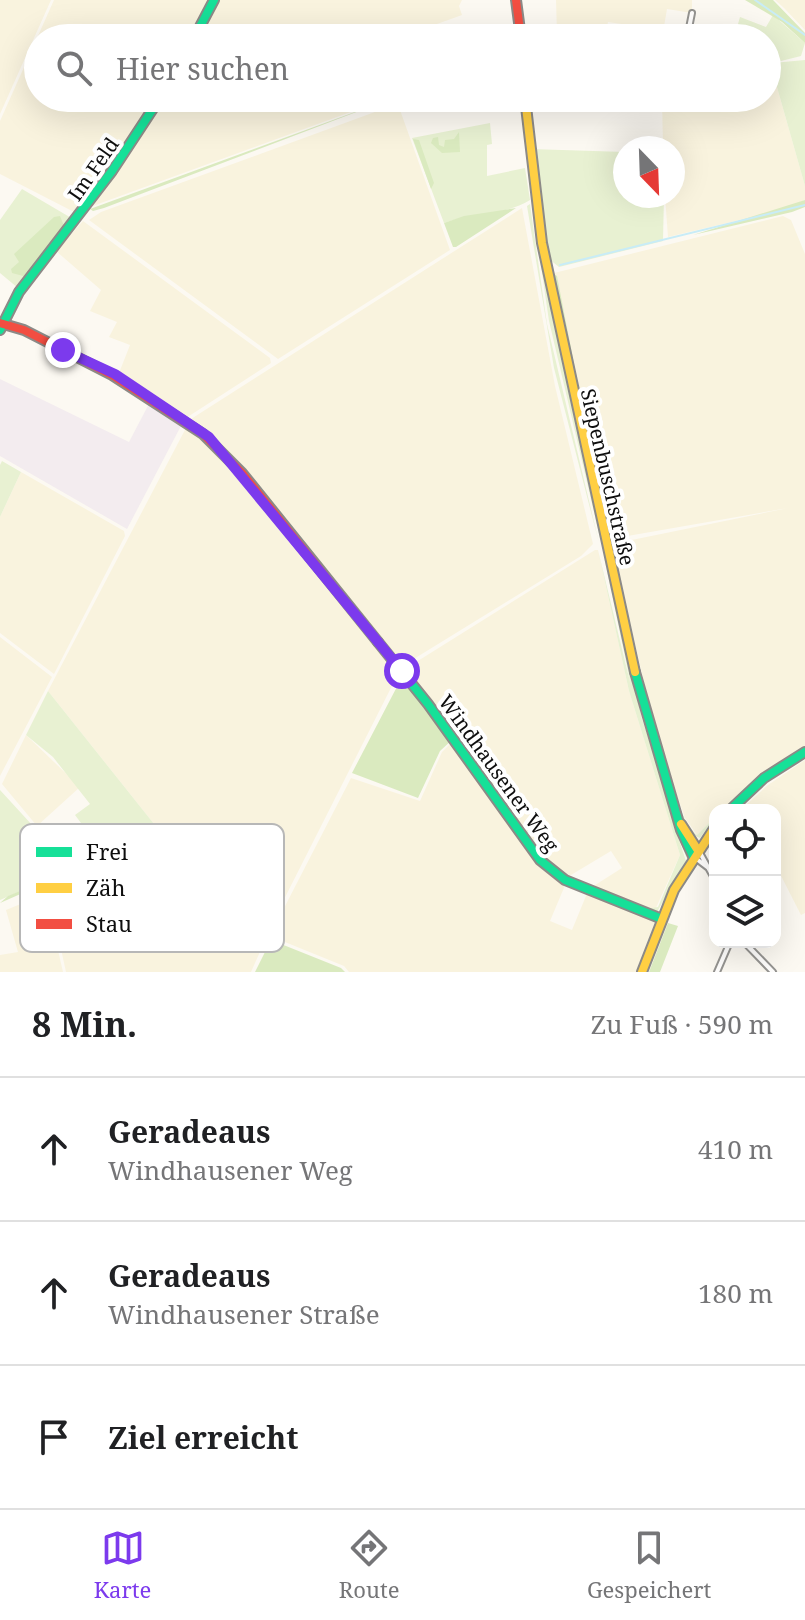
<!DOCTYPE html>
<html lang="de">
<meta charset="utf-8">
<style>
body{margin:0;font-family:"Noto Serif",serif;background:#f2f2f2;color:#202124}
.controls{position:absolute;right:24px;bottom:24px;display:grid;overflow:hidden;border-radius:16px;box-shadow:0 8px 32px #0002}
.controls button{width:72px;height:72px;display:grid;place-items:center;padding:0;border:0;border-bottom:2px solid #e0e0e0;background:#fff;color:#202124;font:40px sans-serif}
.compass{position:absolute;left:613px;top:136px;width:72px;height:72px;border-radius:50%;background:#fff;box-shadow:0 8px 32px #0002;rotate:157deg}
.stop{position:absolute;width:24px;height:24px;margin:-18px;border:6px solid #7c3aed;border-radius:50%;background:#fff}
.stop.end{background:#7c3aed;border-color:#fff;box-shadow:0 2px 8px #0008}
.list{margin:0;padding:0;list-style:none}
h2{display:flex;justify-content:space-between;align-items:center;height:104px;margin:0;padding:0 32px;font-size:34px}
h2 small{font-size:26px;font-weight:400;color:#757577}
.list li{display:grid;grid-template-columns:52px 1fr auto;gap:24px;align-items:center;box-sizing:border-box;height:144px;padding:0 32px;border-top:2px solid #e0e0e0}
.list b{display:block;font-size:30px;white-space:nowrap}
.list p{margin:0;font-size:26px;white-space:nowrap;color:#757577}
.list em{font-size:26px;font-style:normal;color:#757577}
.icon{flex:none;width:44px;height:44px;fill:none;stroke:currentColor;stroke-width:2;stroke-linecap:round;stroke-linejoin:round}
.map{position:relative;flex:none;width:805px;height:972px;overflow:hidden}
.search{position:absolute;background:#fff;box-shadow:0 8px 32px #0002;left:24px;right:24px;top:24px;height:88px;display:flex;align-items:center;gap:20px;box-sizing:border-box;padding:0 28px;border-radius:44px;color:#757577;font-size:30px}
.sheet{height:536px;background:#fff}
nav{display:flex;justify-content:space-around;align-items:center;box-sizing:border-box;height:112px;border-top:2px solid #e0e0e0;background:#fff;font-size:22px;color:#757577}
nav a{display:grid;justify-items:center;gap:4px}
nav .on{color:#7c3aed}
.map>svg:first-child{display:block}
.industrial{fill:#f3ecef}
.farmland{fill:#f9f3de}
.green{fill:#e8f1d2}
.forest{fill:#daeabf}
.lines{fill:none;stroke-linecap:round;stroke-linejoin:round}
.stream{stroke:#c8ecf7;stroke-width:2}
.street-casing{stroke:#959491;stroke-width:8}
.fast-casing{stroke:#8c8a87;stroke-width:12}
.slow-casing{stroke:#8c8a87;stroke-width:12}
.jam-casing{stroke:#8c8a87;stroke-width:12}
.street{stroke:#fffefd;stroke-width:4}
.fast{stroke:#16e098;stroke-width:8}
.slow{stroke:#ffcf43;stroke-width:8}
.jam{stroke:#f24e42;stroke-width:8}
.route{stroke:#7c3aed;stroke-width:10}
.labels{text-anchor:middle;dominant-baseline:central;stroke-width:8;stroke-linejoin:round;paint-order:stroke}
.street-label{font-size:20px;fill:#0e0e0e;stroke:#fff}
.key{fill:#fff;stroke:#b7b7b7;stroke-width:2}
.key-label{font-size:22px;fill:#0e0e0e}
</style>
<div class="map">
<svg width="805" height="972" viewBox="0 0 805 972">
<rect width="100%" height="100%" fill="#fcf9f2"/>
<!-- industrial -->
<path class="industrial" d="M 0,379 L 129,442 L 151,400 L 183,422 L 127,529 L 0,456 Z"/>
<!-- farmland -->
<path class="farmland" d="M 0,0 L 51,0 L 0,114 Z
M 54,0 L 211,0 L 192,38 L 38,38 L 38,98 L 158,98 L 78,214 L 0,174 L 0,121 Z
M 217,0 L 462,0 L 459,6 L 462,15 L 398,38 L 198,38 Z
M 556,0 L 692,0 L 692,13 L 667,9 L 662,38 L 627,38 L 628,25 L 608,22 L 605,38 L 562,38 L 557,34 Z
M 775,0 L 805,0 L 805,30 L 784,8 Z
M 771,66 L 805,186 L 805,200 L 774,212 L 668,237 L 665,196 L 673,196 L 673,148 L 663,148 L 662,98 L 767,98 L 767,67 Z
M 164,98 L 389,98 L 90,207 Z
M 394,105 L 400,110 L 450,250 L 278,359 L 89,220 L 101,212 Z
M 522,208 L 555,386 L 593,544 L 581,556 L 404,665 L 235,458 L 191,419 Z
M 783,216 L 791,220 L 805,254 L 805,746 L 746,786 L 722,810 L 715,810 L 715,817 L 697,835 L 685,818 L 657,739 L 612,544 L 788,508 L 616,538 L 610,536 L 554,273 Z
M 83,221 L 270,358 L 271,363 L 186,418 L 119,373 L 130,345 L 109,337 L 117,322 L 90,311 L 101,290 L 56,251 Z
M 187,426 L 226,457 L 399,672 L 267,933 L 237,928 L 48,691 Z
M 21,472 L 124,531 L 125,536 L 54,674 L 0,633 L 0,517 Z
M 595,550 L 598,550 L 629,691 L 680,855 L 655,910 L 592,887 L 622,868 L 611,851 L 566,878 L 549,865 L 408,671 L 413,664 Z
M 0,637 L 52,677 L 0,776 Z
M 26,735 L 80,787 L 37,826 L 2,784 Z
M 453,741 L 543,870 L 566,883 L 550,921 L 572,930 L 588,891 L 656,920 L 636,972 L 349,972 L 344,966 L 275,938 L 272,933 L 282,912 L 351,778 L 420,801 L 442,752 Z
M 805,760 L 805,913 L 801,915 L 775,864 L 775,810 L 749,810 L 746,805 L 768,785 Z
M 54,893 L 260,936 L 263,945 L 251,972 L 66,972 L 50,898 Z
M 45,894 L 63,972 L 0,972 L 0,955 L 18,952 L 6,910 Z"/>
<!-- green -->
<path class="green" d="M 773,15 L 805,43 L 801,56 L 773,63 L 805,60 L 805,186 L 771,66 L 767,67 L 767,38 L 734,38 L 740,17 L 766,27 Z
M 490,123 L 492,144 L 487,145 L 487,176 L 525,168 L 530,200 C 504,216 472,213 444,223 L 412,138 Z
M 531,149 L 625,152 L 625,196 L 664,196 L 663,241 L 559,267 L 549,259 Z
M 22,189 L 73,219 L 18,288 L 0,273 L 0,220 Z
M 530,204 L 547,324 L 599,543 L 554,368 L 527,206 Z
M 532,204 L 601,542 L 549,321 Z
M 589,441 L 610,535 L 610,536 L 586,442 Z
M 2,461 L 21,472 L 0,517 L 0,465 Z
M 612,544 C 622,595 663,808 697,835 L 715,817 L 700,838 C 665,828 620,592 610,550 Z
M 598,550 L 631,686 L 603,552 L 642,719 L 687,853 L 687,859 L 676,831 L 686,861 L 657,912 L 646,909 L 658,907 L 680,855 L 629,691 Z
M 48,691 L 237,928 L 191,918 L 188,914 L 56,887 L 50,881 L 47,884 C 37,853 58,840 81,823 L 75,815 L 90,804 L 53,757 L 26,735 Z
M 805,746 L 805,749 L 760,778 L 722,810 L 746,786 Z
M 0,790 L 33,826 L 39,883 L 0,900 Z"/>
<!-- forest -->
<path class="forest" d="M 745,0 L 773,0 L 805,33 L 805,43 L 782,22 Z
M 393,98 L 104,208 L 93,211 L 90,209 Z
M 459,132 L 460,152 L 442,153 L 431,143 L 433,138 L 438,137 L 439,145 L 444,147 L 445,140 L 454,139 Z
M 413,139 L 419,140 L 434,183 L 431,189 Z
M 805,200 L 805,207 L 792,212 L 693,235 Z
M 516,208 L 456,247 L 453,247 L 444,223 L 464,216 Z
M 60,216 L 66,231 L 27,277 L 12,273 L 11,269 L 19,262 L 14,254 L 54,217 Z
M 552,273 L 557,276 L 589,441 L 586,442 Z
M 401,679 L 405,679 L 452,740 L 440,751 L 418,798 L 352,773 Z
M 34,829 L 41,885 L 0,903 L 8,896 L 39,883 Z
M 668,923 L 678,926 L 660,972 L 649,972 Z
M 271,940 L 341,968 L 345,972 L 255,972 Z"/>
<g class="lines">
<!-- stream -->
<path class="stream" d="M 755,0 L 805,35
M 560,265 L 805,205"/>
<defs>
<path id="street" d="M 687,38 L 692,13
M 396,101 L 413,98
M 699,851 L 715,880
M 694,857 L 711,870
M 744,942 L 773,972
M 717,972 L 730,942"/>
<path id="fast" d="M 194,38 L 214,0
M 0,330 L 19,292 L 112,171 L 160,98
M 378,642 L 428,704 L 540,860 L 565,880 L 662,919
M 635,672 L 681,830 L 693,856
M 730,810 L 764,778 L 805,752"/>
<path id="slow" d="M 525,98 L 542,243 L 635,672
M 681,824 L 697,849
M 642,972 L 674,890 L 715,827"/>
<path id="jam" d="M 516,0 L 521,38
M 0,323 L 24,330 L 112,375 L 203,434 L 242,473 L 378,642"/>
</defs>
<!-- street casing -->
<use href="#street" class="street-casing"/>
<!-- fast casing -->
<use href="#fast" class="fast-casing"/>
<!-- slow casing -->
<use href="#slow" class="slow-casing"/>
<!-- jam casing -->
<use href="#jam" class="jam-casing"/>
<!-- street -->
<use href="#street" class="street"/>
<!-- fast -->
<use href="#fast" class="fast"/>
<!-- slow -->
<use href="#slow" class="slow"/>
<!-- jam -->
<use href="#jam" class="jam"/>
</g>
<g class="lines">
<!-- route -->
<path class="route" d="M 63,350 L 115,374 L 209,437 L 402,671"/>
</g>
<g class="labels">
<!-- street labels -->
<g class="street-label">
<text transform="translate(93 169) rotate(-55)">Im Feld</text>
<text transform="translate(608 477) rotate(77)">Siepenbuschstraße</text>
<text transform="translate(499 773) rotate(54)">Windhausener Weg</text>
</g>
</g>
<!-- legend -->
<rect x="20" y="824" width="264" height="128" rx="12" class="key"/>
<rect x="36" y="847" width="36" height="10" fill="#16e098"/>
<rect x="36" y="883" width="36" height="10" fill="#ffcf43"/>
<rect x="36" y="919" width="36" height="10" fill="#f24e42"/>
<g class="key-label">
<text x="86" y="860">Frei</text>
<text x="86" y="896">Zäh</text>
<text x="86" y="932">Stau</text>
</g>
</svg>
<div class="controls">
<button><svg class="icon" aria-label="locate" viewBox="0 0 24 24"><circle cx="12" cy="12" r="6"/><path d="M12 2v4M12 18v4M2 12h4M18 12h4"/></svg></button>
<button><svg class="icon" aria-label="layers" viewBox="0 0 24 24"><path d="M12 4l9 5-9 5-9-5zM3 14l9 5 9-5"/></svg></button>
</div>
<svg class="compass" viewBox="-18 -18 36 36"><path d="M0-13l5 13h-10z" fill="#e53935"/><path d="M0 13l5-13h-10z" fill="#757577"/></svg>
<div class="stop" style="left:402px;top:671px"></div>
<div class="stop end" style="left:63px;top:350px"></div>
<div class="search"><svg class="icon" aria-label="search" viewBox="0 0 24 24"><circle cx="10" cy="10" r="6"/><path d="M15 15l6 6"/></svg>Hier suchen</div>
</div>
<section class="sheet">
<h2>8 Min.<small>Zu Fuß · 590 m</small></h2>
<ul class="list">
<li><svg class="icon" aria-label="ahead" viewBox="0 0 24 24"><path d="M12 20V5M6 11l6-6 6 6"/></svg><div><b>Geradeaus</b><p>Windhausener Weg</p></div><em>410 m</em></li>
<li><svg class="icon" aria-label="ahead" viewBox="0 0 24 24"><path d="M12 20V5M6 11l6-6 6 6"/></svg><div><b>Geradeaus</b><p>Windhausener Straße</p></div><em>180 m</em></li>
<li><svg class="icon" aria-label="arrive" viewBox="0 0 24 24"><path d="M6 21V4h12l-3 4 3 4H6"/></svg><div><b>Ziel erreicht</b></div></li>
</ul>
</section>
<nav>
<a class="on"><svg class="icon" aria-label="map" viewBox="0 0 24 24"><path d="M3 6l6-2 6 2 6-2v14l-6 2-6-2-6 2zM9 4v14M15 6v14"/></svg>Karte</a>
<a><svg class="icon" aria-label="directions" viewBox="0 0 24 24"><path d="M12 3l9 9-9 9-9-9zM9 14v-3h6M13 9l2 2-2 2"/></svg>Route</a>
<a><svg class="icon" aria-label="saved" viewBox="0 0 24 24"><path d="M7 4h10v16l-5-4-5 4z"/></svg>Gespeichert</a>
</nav>
